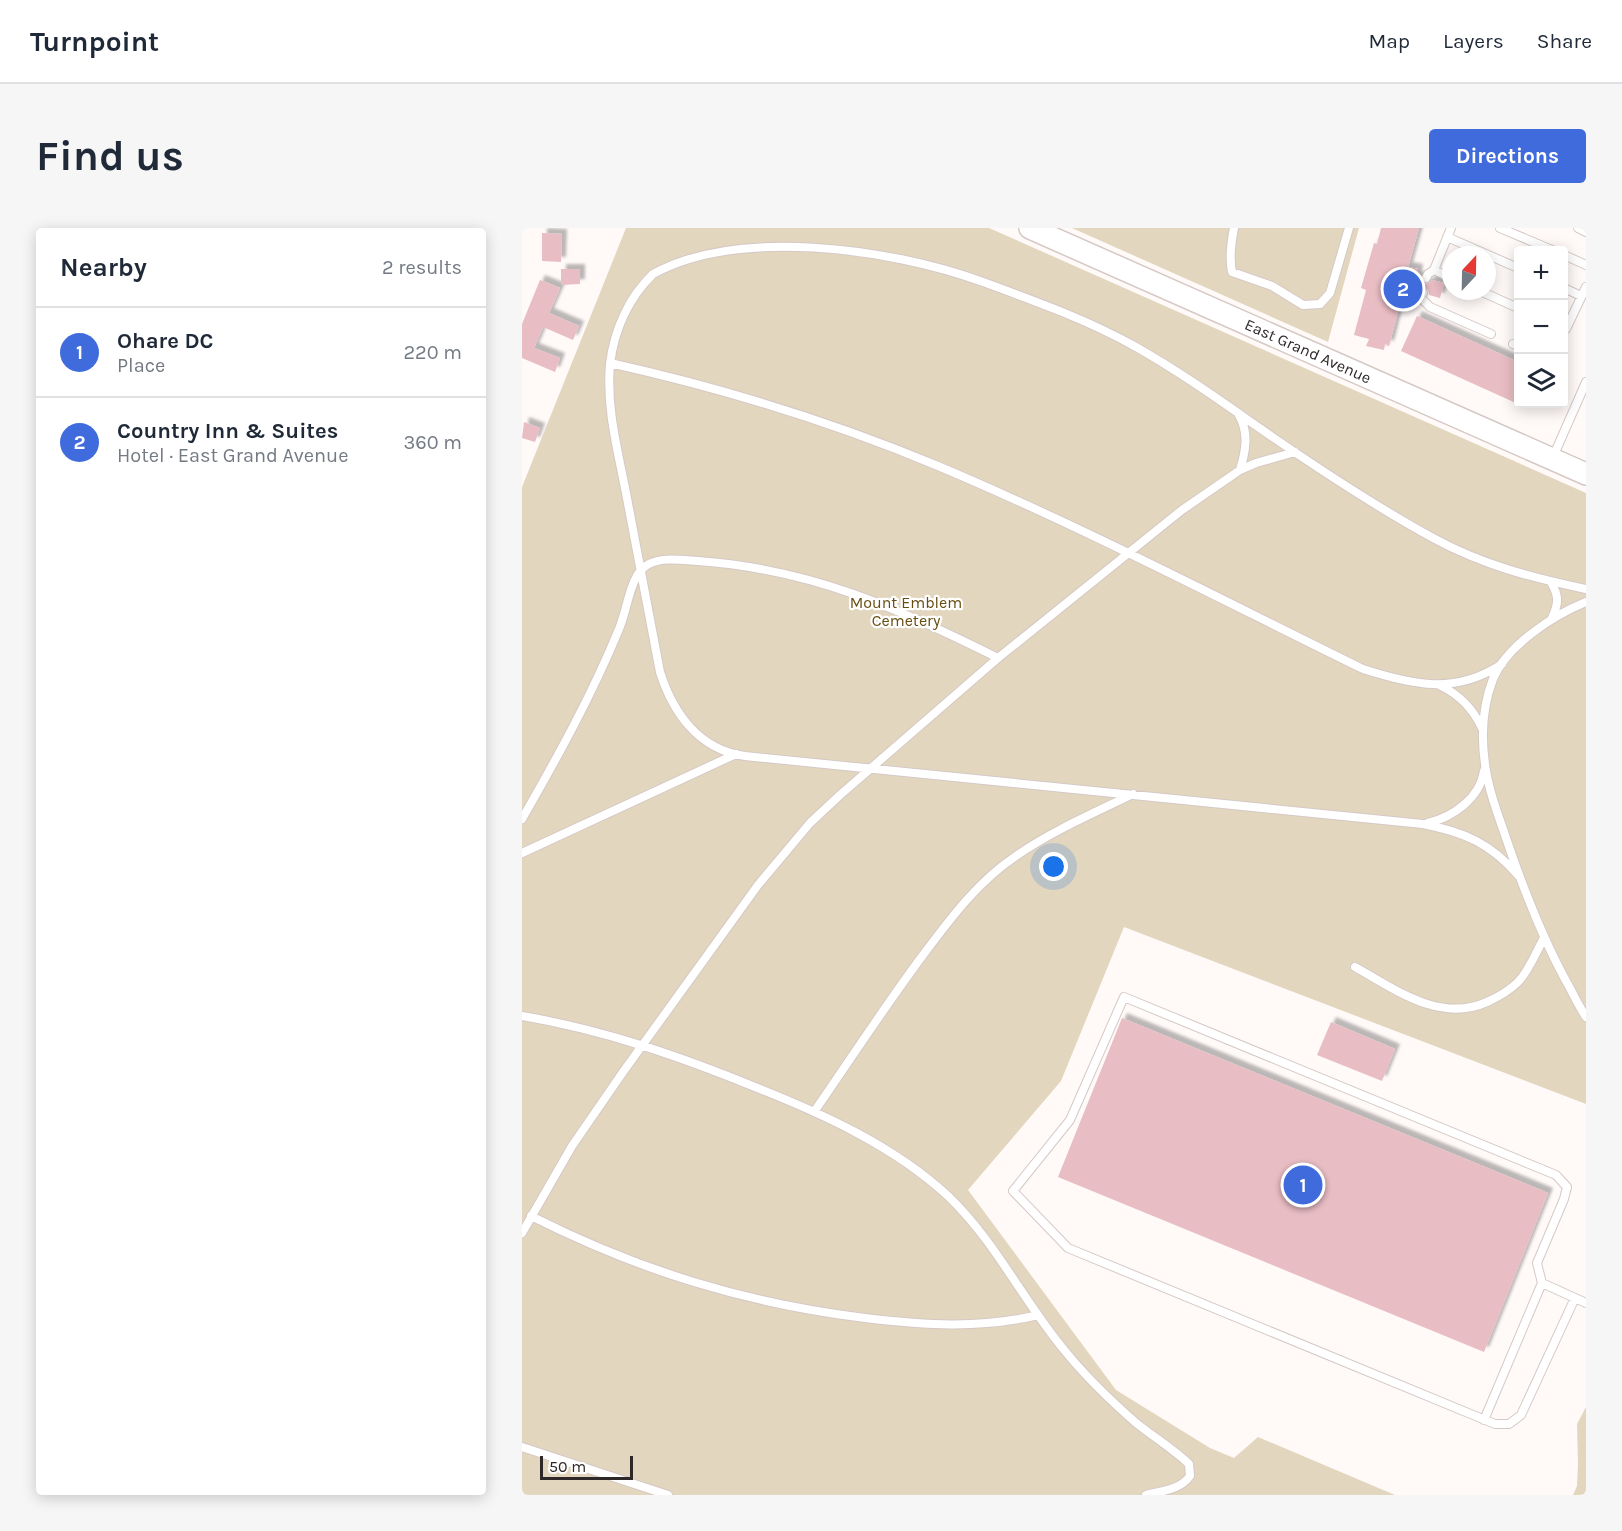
<!DOCTYPE html>
<meta charset="utf-8">
<style>
body{margin:0;font-family:Karla,sans-serif;background:#f6f6f7;color:#1f2937}
.controls{position:absolute;right:18px;top:18px;display:grid;overflow:hidden;border-radius:6px;box-shadow:0 3px 15px #0003}
.controls button{width:54px;height:54px;display:grid;place-items:center;padding:0;border:0;border-bottom:2px solid #e0e1e3;background:#fff;color:#1f2937;font:30px sans-serif}
.compass{position:absolute;left:920px;top:18px;width:54px;height:54px;border-radius:50%;background:#fff;box-shadow:0 3px 15px #0003;rotate:22deg}
.scale{position:absolute;left:18px;bottom:15px;width:93px;box-sizing:border-box;padding-left:6px;border:3px solid #2e2928;border-top:0;font-size:16px;line-height:21px;white-space:nowrap;color:#2e2928;-webkit-text-stroke:4px #fff;paint-order:stroke}
.you{position:absolute;left:532px;top:639px;width:21px;height:21px;margin:-15px;border:4px solid #fff;border-radius:50%;background:#1a73e8;box-shadow:0 0 0 9px #1a73e833}
.badge{display:grid;place-items:center;width:39px;height:39px;border-radius:50%;background:#3f6bdc;color:#fff;font-size:20px;font-weight:700}
.pin{position:absolute;translate:-50% -50%;border:3px solid #fff;box-shadow:0 2px 6px #0006}
.list{margin:0;padding:0;list-style:none}
h2{display:flex;justify-content:space-between;align-items:center;height:78px;margin:0;padding:0 24px;font-size:26px}
h2 small{font-size:20px;font-weight:400;color:#747a83}
.list li{display:grid;grid-template-columns:39px 1fr auto;gap:18px;align-items:center;box-sizing:border-box;height:90px;padding:0 24px;border-top:2px solid #e0e1e3}
.list b{display:block;font-size:22px;white-space:nowrap}
.list p{margin:0;font-size:20px;white-space:nowrap;color:#747a83}
.list em{font-size:20px;font-style:normal;color:#747a83}
.icon{flex:none;width:33px;height:33px;fill:none;stroke:currentColor;stroke-width:2;stroke-linecap:round;stroke-linejoin:round}
.map{position:relative;flex:none;width:1064px;height:1267px;overflow:hidden;border-radius:6px}
header{display:flex;align-items:center;gap:36px;box-sizing:border-box;height:84px;padding:0 30px;background:#fff;border-bottom:2px solid #e0e1e3}
header strong{font-size:28px}
nav{display:flex;gap:33px;margin-inline-start:auto;font-size:21px}
.intro{display:flex;align-items:center;justify-content:space-between;box-sizing:border-box;height:144px;padding:0 36px}
h1{margin:0;font-size:42px}
.button{padding:15px 27px;border-radius:6px;background:#3f6bdc;color:#fff;font-size:21px;font-weight:700}
main{display:flex;gap:36px;padding:0 36px}
aside{flex:1;background:#fff;border-radius:6px;box-shadow:0 3px 15px #0003}
.map>svg:first-child{display:block}
.green{fill:#e3d6be}
.building{fill:#e9bdc4;filter:url(#shadow)}
.lines{fill:none;stroke-linecap:round;stroke-linejoin:round}
.service-casing{stroke:#d5c9c6;stroke-width:10}
.secondary-casing{stroke:#d5c9c6;stroke-width:24}
.service{stroke:#fff;stroke-width:8}
.secondary{stroke:#fff;stroke-width:21}
.labels{text-anchor:middle;dominant-baseline:central;stroke-width:4.5;stroke-linejoin:round;paint-order:stroke}
.street-label{font-size:16px;fill:#2e2928;stroke:#fff}
.park-label{font-size:16px;fill:#684e11;stroke:#fff}
</style>
<header>
<strong>Turnpoint</strong>
<nav><a>Map</a><a>Layers</a><a>Share</a></nav>
</header>
<div class="intro"><h1>Find us</h1><a class="button">Directions</a></div>
<main>
<aside>
<h2>Nearby<small>2 results</small></h2>
<ul class="list">
<li><span class="badge">1</span><div><b>Ohare DC</b><p>Place</p></div><em>220 m</em></li>
<li><span class="badge">2</span><div><b>Country Inn &amp; Suites</b><p>Hotel · East Grand Avenue</p></div><em>360 m</em></li>
</ul>
</aside>
<div class="map">
<svg width="1064" height="1267" viewBox="0 0 1064 1267">
<defs>
<filter id="shadow"><feDropShadow dx="5" dy="-5" stdDeviation="1.5" flood-color="#0004"/></filter>
</defs>
<rect width="100%" height="100%" fill="#fff9f8"/>
<!-- green -->
<path class="green" d="M 104,0 L 467,0 L 1064,265 L 1064,876 L 602,699 L 539,853 L 446,962 L 594,1162 L 688,1220 L 712,1230 L 736,1209 L 873,1267 L 0,1267 L 0,259 Z
M 550,0 L 837,0 L 806,114 Z
M 1064,1179 L 1064,1267 L 1051,1267 L 1055,1258 L 1056,1235 L 1055,1196 Z"/>
<!-- building -->
<path class="building" d="M 859,0 L 897,0 L 886,39 L 896,41 L 895,48 L 898,49 L 902,56 L 907,55 L 910,52 L 922,55 L 918,70 L 907,67 L 906,62 L 901,59 L 895,64 L 891,63 L 889,71 L 880,68 L 867,118 L 863,116 L 862,122 L 844,118 L 847,111 L 832,107 L 844,62 L 839,60 L 852,15 L 855,16 Z
M 20,5 L 40,6 L 39,34 L 20,33 Z
M 39,41 L 58,41 L 58,56 L 39,57 Z
M 18,52 L 38,60 L 27,85 L 57,98 L 51,112 L 21,99 L 12,120 L 38,130 L 33,144 L 0,130 L 0,96 Z
M 895,88 L 996,134 L 996,176 L 879,123 Z
M 2,194 L 18,200 L 13,214 L 0,210 Z
M 600,790 L 1026,965 L 962,1124 L 536,949 Z
M 809,794 L 873,821 L 860,853 L 795,827 Z"/>
<g class="lines">
<defs>
<path id="service" d="M 712,0 C 709,15 707,29 710,44 L 750,58 L 781,77 L 798,76 L 808,65 L 827,0
M 929,0 L 912,42 L 929,50
M 978,0 L 1030,22
M 1056,0 L 1064,4
M 925,9 L 996,40
M 1042,27 L 1064,37
M 904,50 L 906,46 L 912,42
M 1042,60 L 1059,68
M 958,63 L 996,80
M 901,65 L 899,70 L 908,79 L 969,106
M 1042,100 L 1044,101 L 1064,59
M 991,116 L 996,118
M 88,135 C 200,160 311,194 416,238 C 561,299 700,372 841,441 C 891,457 933,467 980,436
M 717,187 C 727,205 724,222 718,242
M 1031,229 L 1064,154
M 1029,354 C 1037,368 1037,375 1030,390
M 1064,374 C 1032,387 985,417 971,451 C 961,477 959,508 963,536 C 966,561 976,586 984,610 C 1001,660 1019,707 1044,753 C 1051,765 1056,777 1064,789
M 919,458 C 938,467 951,481 960,500
M 0,591 C 35,530 70,467 97,401 C 104,385 108,354 119,342 C 133,327 157,332 176,333 C 289,341 376,380 476,430
M 906,595 C 931,589 958,570 962,543
M 0,625 L 214,526
M 996,647 C 968,615 942,604 901,596 L 223,528 C 177,522 151,485 138,444 C 127,384 115,325 104,265 C 96,223 84,180 88,136 C 92,103 106,70 131,46 C 215,0 365,19 461,54 C 513,73 566,92 614,119 C 669,150 719,188 771,223 C 817,254 865,285 913,311 C 961,337 1011,350 1064,361
M 833,739 C 874,762 918,795 965,774 C 976,769 987,763 996,754 C 1007,743 1014,724 1022,710
M 0,788 C 82,802 157,828 233,859 C 301,886 372,918 426,968 C 474,1014 501,1073 543,1123 C 564,1149 588,1172 613,1194 C 630,1208 650,1220 667,1236 L 668,1248 C 658,1262 639,1263 624,1267
M 292,884 C 328,832 363,778 401,727 C 428,691 456,653 494,628 C 530,603 572,585 611,566
M 9,988 C 118,1043 223,1075 343,1090 C 401,1097 459,1101 516,1087
M 0,1005 L 50,918 L 101,844 L 236,657 L 288,595 L 318,567 L 476,430 L 660,282 L 718,242 L 734,235 L 773,224
M 1053,1070 L 999,1187 L 987,1196 L 973,1196 L 546,1020 L 491,963 L 548,892 L 602,769 L 1034,947 L 1045,959 L 1042,971 L 1015,1035 L 1020,1055 L 1064,1075
M 962,1192 L 1020,1055
M 0,1219 L 146,1267"/>
<path id="secondary" d="M 508,0 L 1064,246"/>
</defs>
<!-- service casing -->
<use href="#service" class="service-casing"/>
<!-- secondary casing -->
<use href="#secondary" class="secondary-casing"/>
<!-- service -->
<use href="#service" class="service"/>
<!-- secondary -->
<use href="#secondary" class="secondary"/>
</g>
<g class="labels">
<!-- street labels -->
<g class="street-label">
<text transform="translate(786 123) rotate(24)">East Grand Avenue</text>
</g>
<!-- park labels -->
<g class="park-label">
<text x="384" y="374">Mount Emblem<tspan x="384" dy="18">Cemetery</tspan></text>
</g>
</g>
</svg>
<div class="controls">
<button>+</button>
<button>−</button>
<button><svg class="icon" aria-label="layers" viewBox="0 0 24 24"><path d="M12 4l9 5-9 5-9-5zM3 14l9 5 9-5"/></svg></button>
</div>
<svg class="compass" viewBox="-18 -18 36 36"><path d="M0-13l5 13h-10z" fill="#e53935"/><path d="M0 13l5-13h-10z" fill="#747a83"/></svg>
<div class="scale">50 m</div>
<div class="you"></div>
<div class="pin badge" style="left:781px;top:957px">1</div>
<div class="pin badge" style="left:881px;top:61px">2</div>
</div>
</main>
